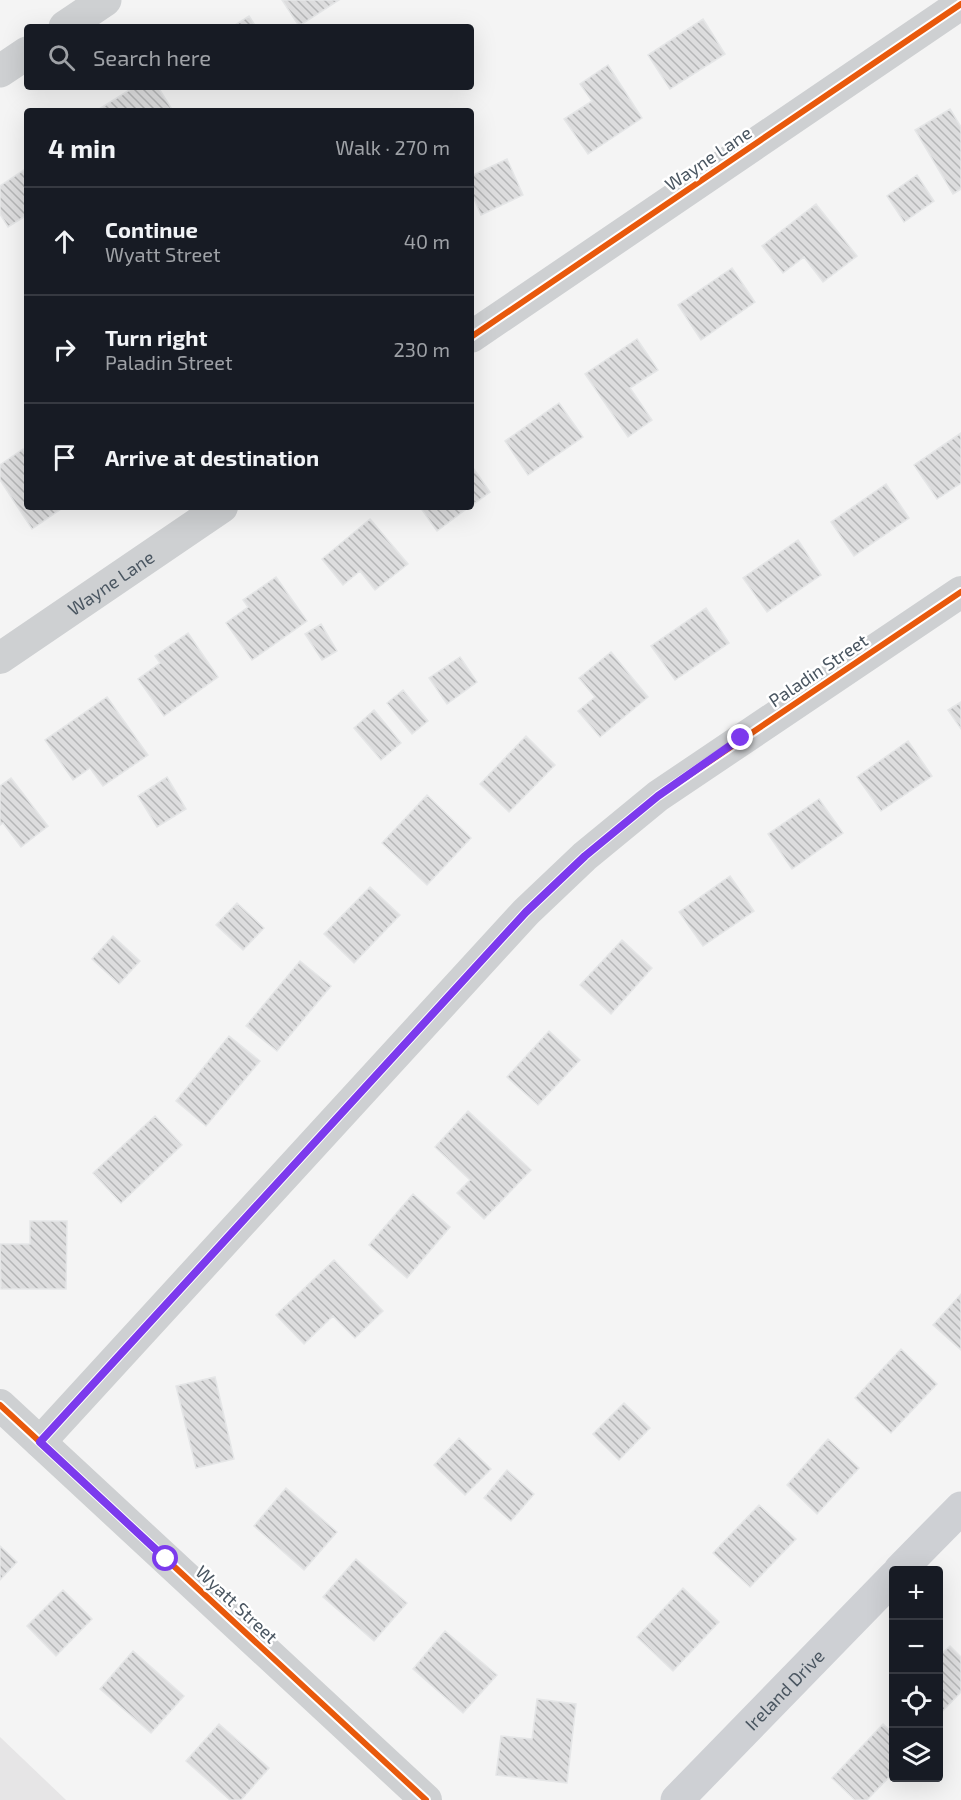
<!DOCTYPE html>
<meta charset="utf-8">
<style>
body{margin:0;font-family:"Exo 2",sans-serif;background:#20242c;color:#f1f3f6}
.controls{position:absolute;right:18px;bottom:18px;display:grid;overflow:hidden;border-radius:6px;box-shadow:0 6px 24px #0002}
.controls button{width:54px;height:54px;display:grid;place-items:center;padding:0;border:0;border-bottom:2px solid #363941;background:#171b24;color:#f1f3f6;font:30px sans-serif}
.stop{position:absolute;width:18px;height:18px;margin:-14px;border:4px solid #7c3aed;border-radius:50%;background:#fff}
.stop.end{background:#7c3aed;border-color:#fff;box-shadow:0 2px 6px #0008}
.list{margin:0;padding:0;list-style:none}
h2{display:flex;justify-content:space-between;align-items:center;height:78px;margin:0;padding:0 24px;font-size:26px}
h2 small{font-size:20px;font-weight:400;color:#9ea1a6}
.list li{display:grid;grid-template-columns:39px 1fr auto;gap:18px;align-items:center;box-sizing:border-box;height:108px;padding:0 24px;border-top:2px solid #363941}
.list b{display:block;font-size:22px;white-space:nowrap}
.list p{margin:0;font-size:20px;white-space:nowrap;color:#9ea1a6}
.list em{font-size:20px;font-style:normal;color:#9ea1a6}
.icon{flex:none;width:33px;height:33px;fill:none;stroke:currentColor;stroke-width:2;stroke-linecap:round;stroke-linejoin:round}
.map{position:relative;flex:none;width:961px;height:1800px;overflow:hidden}
.search{position:absolute;background:#171b24;box-shadow:0 6px 24px #0002;left:24px;top:24px;width:450px;height:66px;display:flex;align-items:center;gap:15px;box-sizing:border-box;padding:0 21px;border-radius:6px;color:#9ea1a6;font-size:22px}
.panel{position:absolute;background:#171b24;box-shadow:0 6px 24px #0002;left:24px;top:108px;width:450px;height:402px;border-radius:6px}
.map>svg:first-child{display:block}
.education{fill:#e6e5e6}
.building{fill:url(#building-back-hatch);stroke:#e5e6e7;stroke-width:1.5}
.lines{fill:none;stroke-linecap:round;stroke-linejoin:round}
.minor{stroke:#ced0d2;stroke-width:32}
.tertiary{stroke:#ced0d2;stroke-width:33}
.secondary{stroke:#ced0d4;stroke-width:33}
.cycleway-casing{stroke:#fff;stroke-width:10}
.cycleway{stroke:#e8590c;stroke-width:6}
.route{stroke:#7c3aed;stroke-width:8}
.labels{text-anchor:middle;dominant-baseline:central;stroke-width:5;stroke-linejoin:round;paint-order:stroke}
.street-label{font-size:18px;fill:#4a5661;stroke:#fff}
</style>
<div class="map">
<svg width="961" height="1800" viewBox="0 0 961 1800">
<defs>
<pattern id="building-back-hatch" width="6" height="6" patternUnits="userSpaceOnUse" patternTransform="scale(1.5)"><rect width="6" height="6" fill="#ddddde"/><path d="M-1 5l2 2M0 0l6 6M5-1l2 2" fill="none" stroke="#b5b6b7"/></pattern>
</defs>
<rect width="100%" height="100%" fill="#f4f4f4"/>
<!-- education -->
<path class="education" d="M 0,1737 L 66,1800 L 0,1800 Z"/>
<!-- building -->
<path class="building" d="M 282,0 L 339,0 L 299,26 Z
M 249,16 L 256,27 L 232,27 Z
M 703,19 L 725,54 L 670,89 L 648,55 Z
M 608,65 L 642,118 L 588,154 L 564,119 L 592,101 L 580,84 Z
M 134,87 L 158,87 L 173,111 L 96,111 Z
M 950,109 L 961,127 L 961,189 L 953,194 L 915,130 Z
M 507,159 L 523,195 L 481,215 L 471,192 L 471,176 Z
M 27,168 L 27,215 L 8,227 L 0,214 L 0,186 Z
M 917,175 L 934,201 L 904,222 L 887,196 Z
M 816,204 L 857,256 L 823,282 L 804,257 L 783,273 L 762,246 Z
M 732,268 L 755,302 L 701,340 L 678,305 Z
M 637,339 L 658,370 L 630,388 L 652,420 L 628,437 L 585,374 Z
M 559,403 L 583,437 L 528,475 L 505,441 Z
M 961,433 L 961,483 L 937,499 L 914,465 Z
M 23,449 L 27,455 L 27,507 L 64,507 L 32,529 L 0,480 L 0,465 Z
M 471,465 L 490,492 L 471,506 Z
M 886,484 L 909,518 L 854,556 L 831,522 Z
M 420,507 L 469,507 L 437,531 Z
M 370,519 L 408,564 L 375,590 L 360,571 L 343,585 L 322,559 Z
M 798,540 L 821,575 L 767,612 L 743,578 Z
M 276,577 L 307,621 L 252,660 L 226,623 L 248,607 L 243,600 Z
M 706,608 L 729,643 L 675,680 L 651,646 Z
M 321,624 L 337,651 L 322,660 L 305,634 Z
M 188,633 L 218,677 L 164,716 L 138,679 L 160,663 L 155,656 Z
M 611,652 L 648,697 L 600,737 L 578,711 L 595,697 L 579,678 Z
M 460,657 L 477,682 L 447,704 L 429,678 Z
M 403,690 L 428,721 L 412,734 L 387,703 Z
M 107,697 L 148,755 L 103,786 L 90,768 L 73,780 L 45,740 Z
M 961,702 L 961,729 L 948,710 Z
M 374,710 L 401,743 L 381,760 L 354,728 Z
M 526,736 L 555,765 L 509,812 L 480,784 Z
M 908,741 L 932,776 L 881,811 L 857,777 Z
M 167,777 L 186,809 L 157,827 L 138,796 Z
M 11,778 L 48,826 L 21,847 L 3,823 L 0,825 L 0,786 Z
M 427,795 L 471,838 L 427,885 L 382,843 Z
M 819,799 L 843,833 L 792,869 L 768,834 Z
M 730,876 L 754,911 L 703,946 L 679,912 Z
M 370,887 L 400,915 L 354,963 L 324,934 Z
M 237,903 L 264,928 L 243,950 L 216,925 Z
M 113,936 L 140,961 L 119,984 L 92,959 Z
M 622,940 L 652,968 L 611,1014 L 580,985 Z
M 300,961 L 331,986 L 277,1051 L 246,1026 Z
M 549,1031 L 580,1060 L 538,1105 L 507,1077 Z
M 229,1036 L 260,1061 L 206,1126 L 176,1101 Z
M 468,1111 L 531,1170 L 484,1219 L 457,1193 L 470,1180 L 435,1147 Z
M 155,1116 L 182,1145 L 121,1203 L 93,1173 Z
M 413,1194 L 450,1227 L 407,1278 L 369,1245 Z
M 30,1221 L 67,1221 L 66,1289 L 1,1289 L 0,1244 L 30,1244 Z
M 334,1260 L 383,1311 L 355,1338 L 333,1316 L 304,1344 L 276,1315 Z
M 961,1294 L 961,1350 L 933,1325 Z
M 901,1349 L 937,1384 L 891,1433 L 855,1398 Z
M 215,1377 L 234,1459 L 196,1468 L 176,1386 Z
M 624,1403 L 650,1428 L 619,1460 L 593,1434 Z
M 459,1438 L 491,1469 L 465,1495 L 434,1465 Z
M 828,1439 L 859,1468 L 817,1514 L 787,1485 Z
M 507,1470 L 534,1494 L 511,1521 L 484,1498 Z
M 286,1488 L 337,1532 L 304,1570 L 254,1526 Z
M 759,1505 L 796,1539 L 750,1587 L 713,1553 Z
M 0,1546 L 17,1562 L 0,1580 Z
M 356,1559 L 407,1603 L 374,1641 L 323,1597 Z
M 683,1588 L 719,1622 L 673,1671 L 637,1637 Z
M 63,1590 L 92,1619 L 56,1656 L 27,1626 Z
M 445,1631 L 497,1675 L 463,1713 L 413,1669 Z
M 950,1646 L 961,1657 L 961,1692 L 938,1716 L 938,1657 Z
M 133,1651 L 184,1696 L 151,1733 L 100,1689 Z
M 537,1699 L 576,1704 L 567,1783 L 496,1775 L 501,1736 L 532,1739 Z
M 219,1724 L 269,1768 L 241,1800 L 230,1800 L 186,1761 Z
M 883,1724 L 894,1734 L 894,1772 L 867,1800 L 855,1800 L 832,1778 Z"/>
<g class="lines">
<!-- minor -->
<g class="minor">
<path d="M 471,337 L 961,4"/>
<path id="s1" d="M 0,658 L 222,507"/>
<path d="M 0,1405 L 426,1800"/>
<path d="M 40,1442 L 526,912 L 585,856 L 658,796 L 961,592"/>
</g>
<!-- tertiary -->
<path class="tertiary" d="M 65,27 L 105,0
M 0,71 L 27,53"/>
<!-- secondary -->
<g class="secondary">
<path d="M 900,1570 L 961,1508"/>
<path id="s2" d="M 677,1800 L 894,1577"/>
</g>
<defs>
<path id="cycleway" d="M 471,337 L 961,4
M 0,1405 L 426,1800
M 40,1442 L 526,912 L 585,856 L 658,796 L 961,592"/>
</defs>
<!-- cycleway casing -->
<use href="#cycleway" class="cycleway-casing"/>
<!-- cycleway -->
<use href="#cycleway" class="cycleway"/>
</g>
<g class="lines">
<!-- route -->
<path class="route" d="M 166,1559 L 40,1442 L 526,912 L 585,856 L 658,796 L 741,738"/>
</g>
<g class="labels">
<!-- street labels -->
<g class="street-label">
<text transform="translate(708 158) rotate(-34)">Wayne Lane</text>
<text stroke="none"><textPath href="#s1" startOffset="134">Wayne Lane</textPath></text>
<text transform="translate(818 670) rotate(-34)">Paladin Street</text>
<text transform="translate(237 1604) rotate(43)">Wyatt Street</text>
<text stroke="none"><textPath href="#s2" startOffset="154">Ireland Drive</textPath></text>
</g>
</g>
</svg>
<div class="controls">
<button>+</button>
<button>−</button>
<button><svg class="icon" aria-label="locate" viewBox="0 0 24 24"><circle cx="12" cy="12" r="6"/><path d="M12 2v4M12 18v4M2 12h4M18 12h4"/></svg></button>
<button><svg class="icon" aria-label="layers" viewBox="0 0 24 24"><path d="M12 4l9 5-9 5-9-5zM3 14l9 5 9-5"/></svg></button>
</div>
<div class="stop" style="left:166px;top:1559px"></div>
<div class="stop end" style="left:741px;top:738px"></div>
<div class="search"><svg class="icon" aria-label="search" viewBox="0 0 24 24"><circle cx="10" cy="10" r="6"/><path d="M15 15l6 6"/></svg>Search here</div>
<section class="panel">
<h2>4 min<small>Walk · 270 m</small></h2>
<ul class="list">
<li><svg class="icon" aria-label="ahead" viewBox="0 0 24 24"><path d="M12 20V5M6 11l6-6 6 6"/></svg><div><b>Continue</b><p>Wyatt Street</p></div><em>40 m</em></li>
<li><svg class="icon" aria-label="right" viewBox="0 0 24 24"><path d="M7 20v-9h11M14 6l5 5-5 5"/></svg><div><b>Turn right</b><p>Paladin Street</p></div><em>230 m</em></li>
<li><svg class="icon" aria-label="arrive" viewBox="0 0 24 24"><path d="M6 21V4h12l-3 4 3 4H6"/></svg><div><b>Arrive at destination</b></div></li>
</ul>
</section>
</div>
